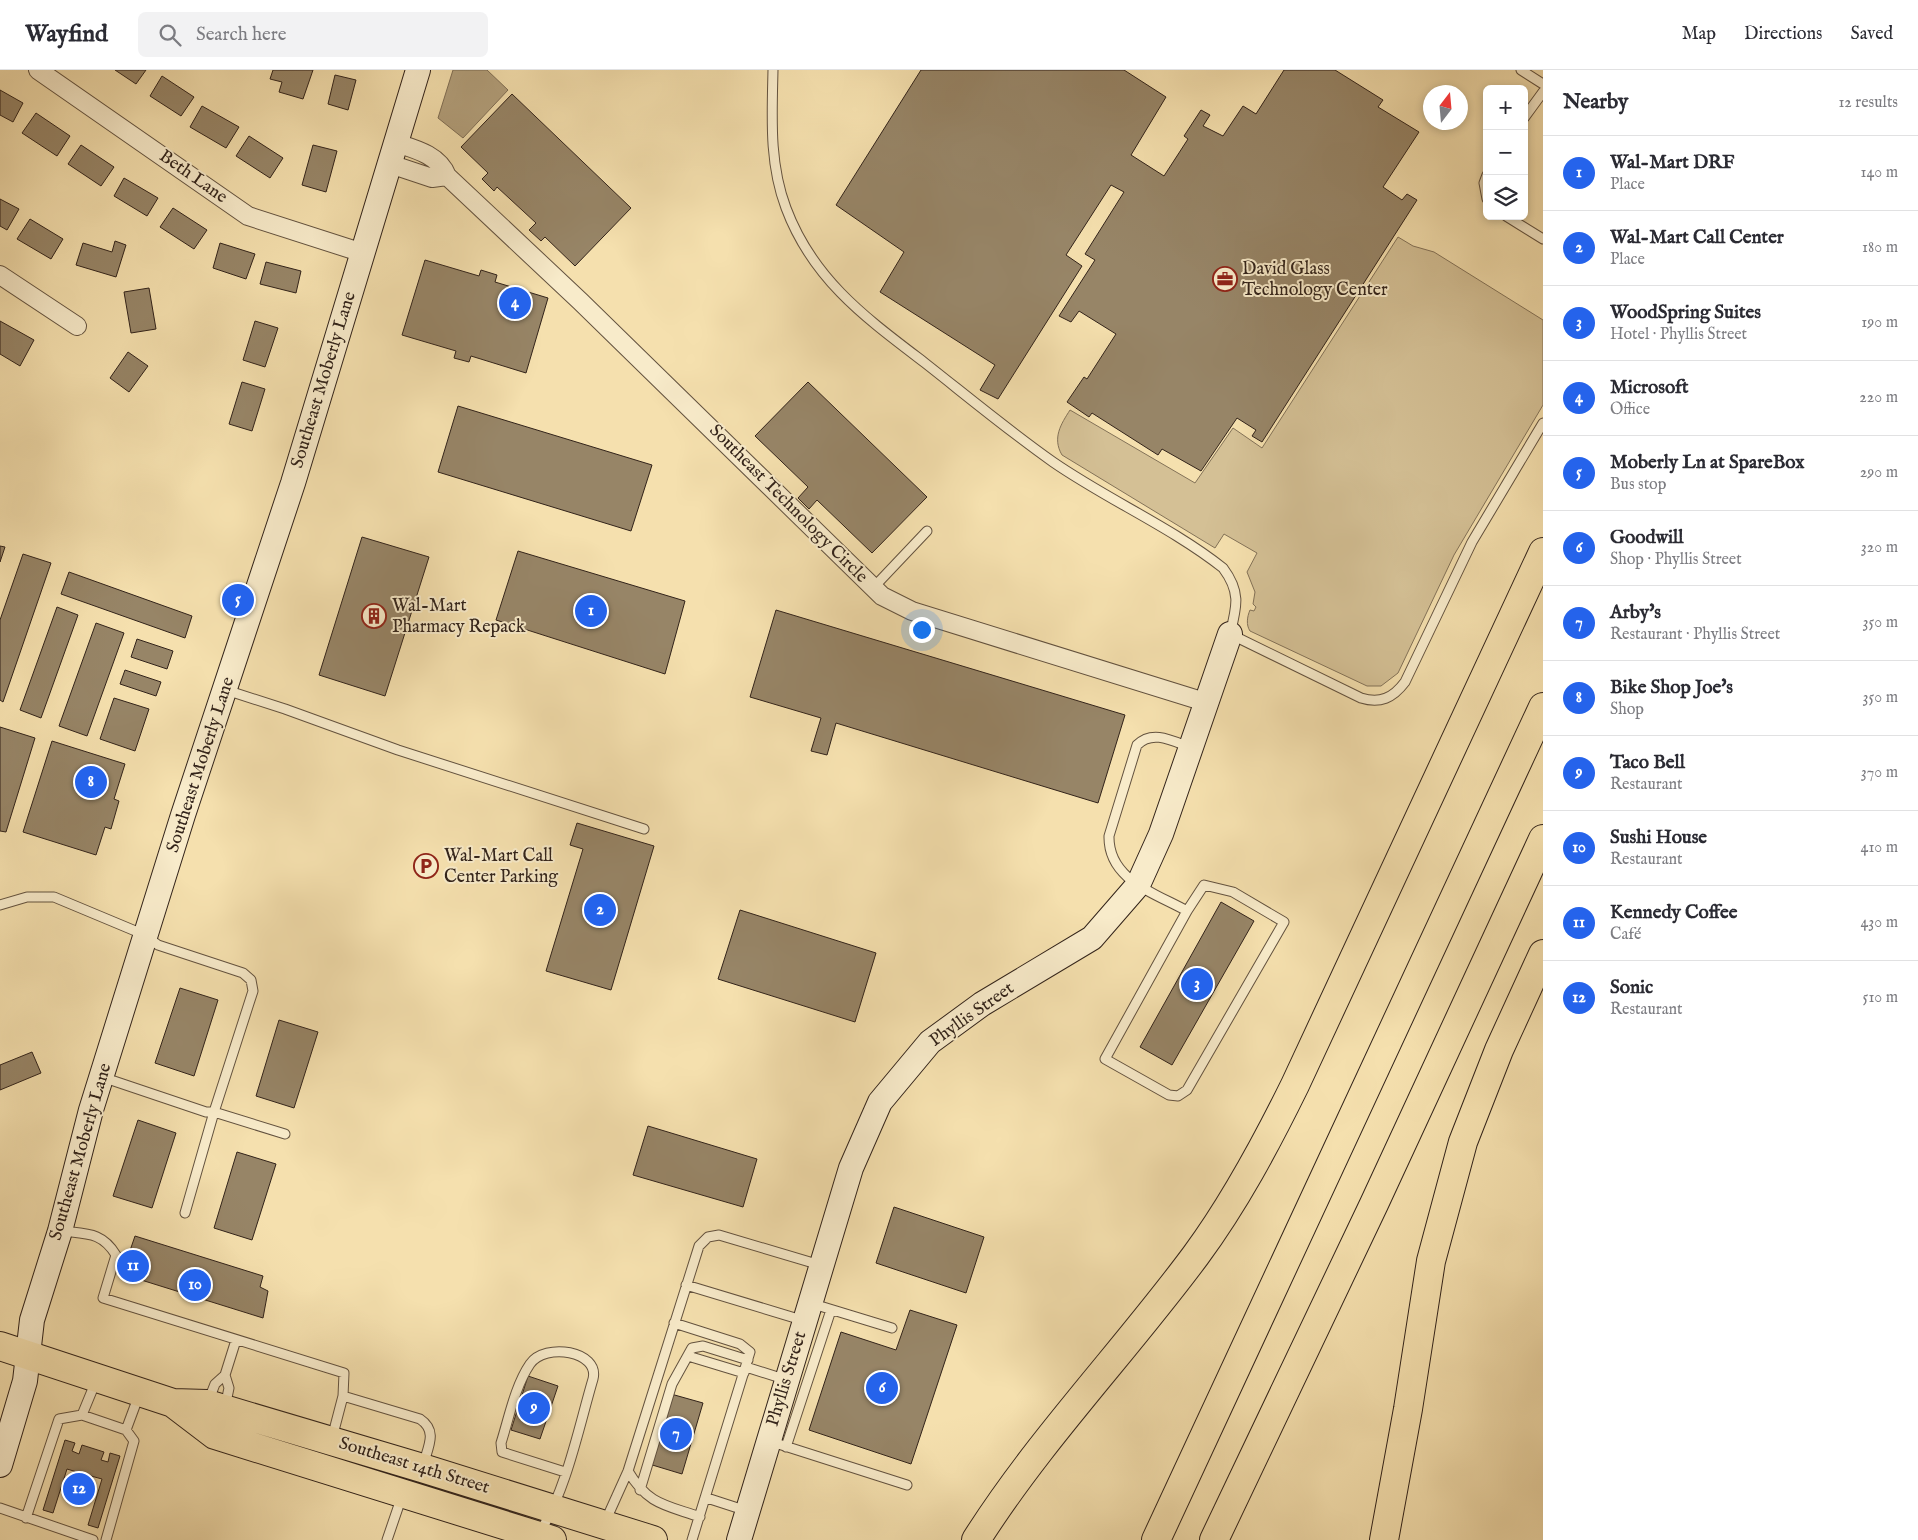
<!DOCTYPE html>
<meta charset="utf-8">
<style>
body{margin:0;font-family:"IM FELL English",serif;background:#f2f2f3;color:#2b2b33}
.controls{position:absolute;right:15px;top:15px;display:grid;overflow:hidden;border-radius:8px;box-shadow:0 2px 8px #0003}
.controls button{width:45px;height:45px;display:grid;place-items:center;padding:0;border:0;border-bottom:1px solid #e1e1e2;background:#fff;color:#2b2b33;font:25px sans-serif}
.compass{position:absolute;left:1423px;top:15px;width:45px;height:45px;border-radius:50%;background:#fff;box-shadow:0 2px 8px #0003;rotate:16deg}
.you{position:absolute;left:921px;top:559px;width:18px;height:18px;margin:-12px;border:4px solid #fff;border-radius:50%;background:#1a73e8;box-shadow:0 0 0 8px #1a73e833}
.badge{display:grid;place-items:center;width:32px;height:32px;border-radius:50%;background:#2563eb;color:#fff;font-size:16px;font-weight:700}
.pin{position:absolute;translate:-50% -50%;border:2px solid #fff;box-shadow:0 1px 5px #0006}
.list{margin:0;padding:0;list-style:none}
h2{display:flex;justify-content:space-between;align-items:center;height:65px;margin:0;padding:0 20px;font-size:21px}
h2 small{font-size:16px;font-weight:400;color:#7c7c81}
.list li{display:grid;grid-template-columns:32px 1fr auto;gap:15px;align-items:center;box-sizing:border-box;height:75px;padding:0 20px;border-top:1px solid #e1e1e2}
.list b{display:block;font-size:19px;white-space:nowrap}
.list p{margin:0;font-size:16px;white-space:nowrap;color:#7c7c81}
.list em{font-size:16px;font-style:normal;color:#7c7c81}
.icon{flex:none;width:28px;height:28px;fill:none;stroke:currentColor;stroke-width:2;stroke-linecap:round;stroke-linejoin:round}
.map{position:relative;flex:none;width:1543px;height:1470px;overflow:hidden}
header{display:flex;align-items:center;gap:30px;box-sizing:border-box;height:70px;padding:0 25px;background:#fff;border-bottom:1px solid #e1e1e2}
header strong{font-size:24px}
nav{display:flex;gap:28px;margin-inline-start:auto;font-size:18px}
.search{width:350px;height:45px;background:#f2f2f3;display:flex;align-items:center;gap:12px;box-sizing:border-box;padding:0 18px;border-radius:8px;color:#7c7c81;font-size:19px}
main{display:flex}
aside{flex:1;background:#fff}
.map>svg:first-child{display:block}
.green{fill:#d4c095;stroke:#837258}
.water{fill:#b3a07c;stroke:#7f6e55}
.building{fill:#978567;stroke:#32231a}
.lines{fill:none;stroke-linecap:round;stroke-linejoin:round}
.lane-casing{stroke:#63523f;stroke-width:11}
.street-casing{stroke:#63523f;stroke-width:20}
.secondary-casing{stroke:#32231a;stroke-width:26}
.primary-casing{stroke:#32231a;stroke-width:30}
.highway-casing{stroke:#32231a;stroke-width:30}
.lane{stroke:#f8ebca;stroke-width:9}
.street{stroke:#f8ebca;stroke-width:18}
.secondary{stroke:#f8ebca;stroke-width:24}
.primary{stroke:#f5e0ae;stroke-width:28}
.highway{stroke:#f5e0ae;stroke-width:28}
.labels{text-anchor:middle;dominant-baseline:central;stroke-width:4;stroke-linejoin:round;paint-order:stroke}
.street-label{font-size:18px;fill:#32231a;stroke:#f8ebca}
.poi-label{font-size:18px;fill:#32231a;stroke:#f8ebca;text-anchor:start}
</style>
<header>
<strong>Wayfind</strong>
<div class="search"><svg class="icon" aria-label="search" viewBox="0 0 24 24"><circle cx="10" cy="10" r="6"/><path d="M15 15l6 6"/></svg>Search here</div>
<nav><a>Map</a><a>Directions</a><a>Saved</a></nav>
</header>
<main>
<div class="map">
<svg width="1543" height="1470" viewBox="0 0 1543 1470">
<rect width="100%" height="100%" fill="#f5e0ae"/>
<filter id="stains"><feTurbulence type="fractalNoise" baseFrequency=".004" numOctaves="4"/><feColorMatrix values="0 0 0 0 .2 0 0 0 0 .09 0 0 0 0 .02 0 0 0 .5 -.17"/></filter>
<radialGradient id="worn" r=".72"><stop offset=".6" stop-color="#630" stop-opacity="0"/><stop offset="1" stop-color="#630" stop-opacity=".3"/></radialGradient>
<!-- green -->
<path class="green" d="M 1398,167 L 1413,176 L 1434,182 L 1543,250 L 1543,335 L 1454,485 L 1398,603 L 1381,616 L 1367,616 L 1250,561 C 1246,555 1247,547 1250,540 L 1254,541 L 1256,537 L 1253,534 L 1255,522 L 1247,502 L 1257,483 L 1224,464 L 1215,478 L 1062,385 C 1052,368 1061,354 1070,340 L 1195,413 L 1233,358 L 1262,378 Z"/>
<!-- water -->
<path class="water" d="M 453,0 L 487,0 L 508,20 L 463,68 L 438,48 Z"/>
<!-- building -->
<path class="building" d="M 115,0 L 146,0 L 136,14 Z
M 273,0 L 313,0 L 303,29 L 279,22 L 282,12 L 270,9 Z
M 921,0 L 1124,0 L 1166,27 L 1131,85 L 1164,106 L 1188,69 L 1184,66 L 1201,40 L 1210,45 L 1203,56 L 1223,66 L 1243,36 L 1256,44 L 1284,0 L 1335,0 L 1383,30 L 1378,37 L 1419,62 L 1383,117 L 1402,130 L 1407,124 L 1417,130 L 1262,372 L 1252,366 L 1256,360 L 1237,348 L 1201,401 L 1162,379 L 1158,385 L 1092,343 L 1089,347 L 1067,332 L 1084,307 L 1087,309 L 1116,264 L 1079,241 L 1071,252 L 1059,246 L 1095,190 L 1085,184 L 1124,122 L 1111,115 L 1066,185 L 1082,196 L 998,329 L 980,320 L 995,295 L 880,222 L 904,182 L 836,135 Z
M 335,5 L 356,10 L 348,40 L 328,34 Z
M 162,6 L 194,27 L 181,46 L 150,26 Z
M 0,20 L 23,33 L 13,52 L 0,45 Z
M 512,24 L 631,138 L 575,196 L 545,167 L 541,171 L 529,160 L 536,153 L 497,117 L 494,121 L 482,109 L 488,103 L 461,77 Z
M 202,36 L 239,57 L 226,78 L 190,57 Z
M 36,43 L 70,66 L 57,86 L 22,63 Z
M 249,66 L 283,88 L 270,108 L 236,86 Z
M 81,75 L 114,97 L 101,116 L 68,94 Z
M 313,75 L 337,81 L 326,122 L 302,115 Z
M 124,108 L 158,128 L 147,146 L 114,126 Z
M 0,129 L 19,139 L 7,160 L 0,156 Z
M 173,138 L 207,160 L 194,179 L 160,157 Z
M 30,149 L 63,169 L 51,189 L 17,169 Z
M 115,171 L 126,175 L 116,207 L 76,195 L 83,173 L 112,182 Z
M 220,173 L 255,184 L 246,209 L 213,198 Z
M 425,190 L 479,206 L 481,200 L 497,205 L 495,212 L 548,228 L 526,303 L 471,286 L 469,292 L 454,288 L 456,281 L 402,265 Z
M 266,192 L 301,201 L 296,223 L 260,214 Z
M 149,218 L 156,259 L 131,263 L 124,222 Z
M 0,251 L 34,270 L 20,296 L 0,284 Z
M 255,251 L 278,258 L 265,297 L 243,290 Z
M 128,282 L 148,296 L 129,322 L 110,308 Z
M 242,312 L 265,319 L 252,361 L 229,354 Z
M 808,312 L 927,427 L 872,483 L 817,430 L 809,439 L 798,428 L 808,417 L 755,366 Z
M 458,336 L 652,395 L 631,461 L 438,402 Z
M 362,467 L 429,487 L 385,626 L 319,605 Z
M 0,476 L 5,477 L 0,492 Z
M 518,481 L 685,531 L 665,604 L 496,550 Z
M 23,484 L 51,493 L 3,632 L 0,630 L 0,550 Z
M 69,502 L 192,546 L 185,568 L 61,524 Z
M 57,537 L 78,545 L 41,648 L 20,640 Z
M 776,540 L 1125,645 L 1098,733 L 836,653 L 827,685 L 811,681 L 821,648 L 750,627 Z
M 96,553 L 124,563 L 87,666 L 59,656 Z
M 137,569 L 173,581 L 167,599 L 131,587 Z
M 125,600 L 161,612 L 156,626 L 120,614 Z
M 114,628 L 149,639 L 135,681 L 100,669 Z
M 0,657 L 35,668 L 6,762 L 0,761 Z
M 52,671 L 125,694 L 114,729 L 119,731 L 111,759 L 105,757 L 96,785 L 23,762 Z
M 577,753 L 654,776 L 611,920 L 546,901 L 583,779 L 570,775 Z
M 1221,832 L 1254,851 L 1172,995 L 1140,977 Z
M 740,840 L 876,883 L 855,952 L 718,909 Z
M 180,918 L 218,930 L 194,1006 L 155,993 Z
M 279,950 L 318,962 L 294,1038 L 256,1026 Z
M 32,982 L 41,1003 L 0,1020 L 0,995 Z
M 138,1050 L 176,1063 L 152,1138 L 113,1126 Z
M 648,1056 L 757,1089 L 743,1137 L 633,1105 Z
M 237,1082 L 276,1094 L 252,1170 L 214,1158 Z
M 894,1137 L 984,1167 L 966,1223 L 876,1193 Z
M 135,1166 L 263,1206 L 260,1217 L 268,1221 L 263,1248 L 122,1204 Z
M 910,1240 L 957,1255 L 911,1394 L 809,1360 L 841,1262 L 896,1280 Z
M 528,1306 L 558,1316 L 540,1369 L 511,1360 Z
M 671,1324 L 703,1333 L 682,1404 L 649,1394 Z
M 65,1370 L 75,1373 L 72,1381 L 79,1384 L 82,1375 L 104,1382 L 101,1390 L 108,1392 L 110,1383 L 120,1386 L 98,1458 L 88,1455 L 102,1409 L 91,1406 L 83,1434 L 68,1429 L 77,1402 L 67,1399 L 53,1443 L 43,1440 Z"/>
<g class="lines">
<defs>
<path id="lane" d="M 773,0 C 772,47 769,93 786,138 C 813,210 866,248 925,293 C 967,326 1009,361 1053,392 C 1108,430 1171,457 1223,498 C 1241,522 1237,536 1230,564 L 1361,628 C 1380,634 1393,628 1405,612 L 1472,472 L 1543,353
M 1521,0 L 1543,14
M 1524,48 L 1543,22
M 1487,105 L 1484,113 L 1487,129
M 1506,146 L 1543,169
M 873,518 L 927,461
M 226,620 L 285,639 L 398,680 L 644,759
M 1204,815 L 1233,822 L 1284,852 L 1187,1020 L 1178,1026 L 1169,1025 L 1105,989 L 1187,841 Z
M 0,835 L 27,827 L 54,827 L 145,865 L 158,875 L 243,903 L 251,910 L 253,921 L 214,1042 L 206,1042 L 102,1007
M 1187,841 C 1155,823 1108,810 1109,766 L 1137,675 C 1152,660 1171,670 1189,677
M 185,1143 L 214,1042 L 285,1064
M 62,1161 C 87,1164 102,1162 116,1185 L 103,1228 L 344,1303 L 343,1326
M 686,1215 L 805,1251
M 810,1233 L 892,1258
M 674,1253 L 740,1274 L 750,1282 L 692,1470
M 688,1286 L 744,1303
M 746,1297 L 787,1310
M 225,1305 L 229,1318 L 225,1337
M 208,1332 L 215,1314 L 225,1305 L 236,1270
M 82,1345 L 96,1311
M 126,1360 L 139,1325
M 332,1368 L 343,1326 L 420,1349 C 438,1361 428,1377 423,1395
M 769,1371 L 907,1415
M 786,1377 L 831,1240
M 628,1401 C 648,1435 666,1435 700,1447
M 640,1420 L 672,1314 L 692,1278 L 703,1276 L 748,1290
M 707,1428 L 747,1441
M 0,1438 L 93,1470
M 26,1448 L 59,1349 L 82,1345 L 126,1360 L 134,1371 L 106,1470
M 605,1452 L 628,1401 L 699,1176 L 708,1167 L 719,1165 L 820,1195
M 539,1464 C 567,1418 578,1360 593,1309 C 600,1281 545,1272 530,1294 C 515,1316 509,1348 501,1373 L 502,1382 L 565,1402
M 387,1470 L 402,1426"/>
<path id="street" d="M 38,0 L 248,146 L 363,183
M 396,73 C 415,79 439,85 447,106 L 580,231 L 882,526 L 912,541 L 1205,632
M 390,94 L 432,108 L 447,106
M 0,205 L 77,256"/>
<path id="secondary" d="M 0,1395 L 25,1311 L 32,1250 L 60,1161 L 91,1040 L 183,745 L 293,413 L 418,0
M 739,1470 L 851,1098 L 880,1032 L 930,972 L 982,934 L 1092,868 L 1138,815 L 1161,764 L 1230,564"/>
<path id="primary" d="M 0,1276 L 173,1333 L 207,1334 L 422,1398 L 653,1470
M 173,1333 L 215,1365 L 552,1470"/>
<path id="highway" d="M 976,1470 C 1040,1369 1125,1281 1196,1185 C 1235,1132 1266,1074 1295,1015 L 1543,482
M 1156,1470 L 1543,637
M 1214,1470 L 1374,1134 L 1543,769
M 1384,1470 L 1408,1339 L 1431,1191 L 1463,1072 L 1499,980 L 1543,884"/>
</defs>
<!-- lane casing -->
<use href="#lane" class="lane-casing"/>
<!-- street casing -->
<use href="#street" class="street-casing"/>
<!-- secondary casing -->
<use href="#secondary" class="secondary-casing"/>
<!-- primary casing -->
<use href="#primary" class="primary-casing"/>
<!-- highway casing -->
<use href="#highway" class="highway-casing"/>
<!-- lane -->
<use href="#lane" class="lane"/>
<!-- street -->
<use href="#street" class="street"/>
<!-- secondary -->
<use href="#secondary" class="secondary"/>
<!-- primary -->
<use href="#primary" class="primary"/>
<!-- highway -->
<use href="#highway" class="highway"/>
</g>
<!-- icons -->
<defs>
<symbol id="office-ring" viewBox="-11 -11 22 22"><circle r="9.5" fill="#f8ebca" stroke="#8f2418" stroke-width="1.5"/><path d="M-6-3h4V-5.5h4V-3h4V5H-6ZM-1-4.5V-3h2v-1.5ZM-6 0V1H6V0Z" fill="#8f2418"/></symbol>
<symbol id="building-ring" viewBox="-11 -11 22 22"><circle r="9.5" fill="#f8ebca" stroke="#8f2418" stroke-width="1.5"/><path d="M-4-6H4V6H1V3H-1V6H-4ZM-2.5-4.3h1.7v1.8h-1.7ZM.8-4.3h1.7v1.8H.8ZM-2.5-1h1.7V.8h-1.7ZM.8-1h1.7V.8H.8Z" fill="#8f2418"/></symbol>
<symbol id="parking-ring" viewBox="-11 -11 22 22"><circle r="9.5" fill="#f8ebca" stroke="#8f2418" stroke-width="1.5"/><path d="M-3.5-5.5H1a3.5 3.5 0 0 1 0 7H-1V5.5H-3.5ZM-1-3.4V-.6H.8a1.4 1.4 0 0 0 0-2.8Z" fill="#8f2418"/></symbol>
</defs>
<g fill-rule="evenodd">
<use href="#office-ring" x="1211" y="195" width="28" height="28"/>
<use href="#building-ring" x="360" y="532" width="28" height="28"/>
<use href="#parking-ring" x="412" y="782" width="28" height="28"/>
</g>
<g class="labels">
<!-- street labels -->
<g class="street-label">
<text transform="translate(193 107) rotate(35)">Beth Lane</text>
<text transform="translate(324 310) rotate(-73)">Southeast Moberly Lane</text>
<text transform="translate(788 434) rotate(45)">Southeast Technology Circle</text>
<text transform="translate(201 695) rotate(-72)">Southeast Moberly Lane</text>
<text transform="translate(972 945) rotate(-35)">Phyllis Street</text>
<text transform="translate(81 1082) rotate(-74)">Southeast Moberly Lane</text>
<text transform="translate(787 1309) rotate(-73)">Phyllis Street</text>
<text transform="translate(414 1396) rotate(17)">Southeast 14th Street</text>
</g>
<!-- poi labels -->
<g class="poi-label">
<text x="1242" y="199">David Glass<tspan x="1242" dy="21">Technology Center</tspan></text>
<text x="392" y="536">Wal-Mart<tspan x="392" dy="21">Pharmacy Repack</tspan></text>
<text x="444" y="786">Wal-Mart Call<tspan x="444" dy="21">Center Parking</tspan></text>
</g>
</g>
<rect width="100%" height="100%" filter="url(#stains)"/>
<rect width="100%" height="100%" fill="url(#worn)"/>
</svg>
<div class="controls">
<button>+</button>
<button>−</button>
<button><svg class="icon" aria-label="layers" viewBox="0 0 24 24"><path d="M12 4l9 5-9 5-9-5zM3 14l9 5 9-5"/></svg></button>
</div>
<svg class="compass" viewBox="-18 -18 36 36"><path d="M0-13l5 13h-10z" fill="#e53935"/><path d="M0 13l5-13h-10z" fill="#7c7c81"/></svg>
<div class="you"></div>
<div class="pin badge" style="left:591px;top:541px">1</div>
<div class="pin badge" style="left:600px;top:840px">2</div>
<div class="pin badge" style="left:1197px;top:914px">3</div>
<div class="pin badge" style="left:515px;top:233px">4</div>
<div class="pin badge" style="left:238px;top:530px">5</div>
<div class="pin badge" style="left:882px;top:1318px">6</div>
<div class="pin badge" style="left:676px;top:1364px">7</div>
<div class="pin badge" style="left:91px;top:712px">8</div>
<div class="pin badge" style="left:534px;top:1338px">9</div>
<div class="pin badge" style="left:195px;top:1215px">10</div>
<div class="pin badge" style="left:133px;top:1196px">11</div>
<div class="pin badge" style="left:79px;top:1419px">12</div>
</div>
<aside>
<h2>Nearby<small>12 results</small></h2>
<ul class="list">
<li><span class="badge">1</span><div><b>Wal-Mart DRF</b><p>Place</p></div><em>140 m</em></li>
<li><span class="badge">2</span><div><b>Wal-Mart Call Center</b><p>Place</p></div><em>180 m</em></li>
<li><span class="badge">3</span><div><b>WoodSpring Suites</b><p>Hotel · Phyllis Street</p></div><em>190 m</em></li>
<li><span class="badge">4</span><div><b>Microsoft</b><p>Office</p></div><em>220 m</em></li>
<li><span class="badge">5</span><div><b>Moberly Ln at SpareBox</b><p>Bus stop</p></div><em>290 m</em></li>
<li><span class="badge">6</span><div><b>Goodwill</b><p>Shop · Phyllis Street</p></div><em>320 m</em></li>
<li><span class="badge">7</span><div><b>Arby's</b><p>Restaurant · Phyllis Street</p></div><em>350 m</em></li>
<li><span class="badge">8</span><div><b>Bike Shop Joe's</b><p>Shop</p></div><em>350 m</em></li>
<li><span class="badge">9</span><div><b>Taco Bell</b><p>Restaurant</p></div><em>370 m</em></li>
<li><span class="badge">10</span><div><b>Sushi House</b><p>Restaurant</p></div><em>410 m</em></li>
<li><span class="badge">11</span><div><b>Kennedy Coffee</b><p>Café</p></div><em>430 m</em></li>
<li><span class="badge">12</span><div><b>Sonic</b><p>Restaurant</p></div><em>510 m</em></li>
</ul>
</aside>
</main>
